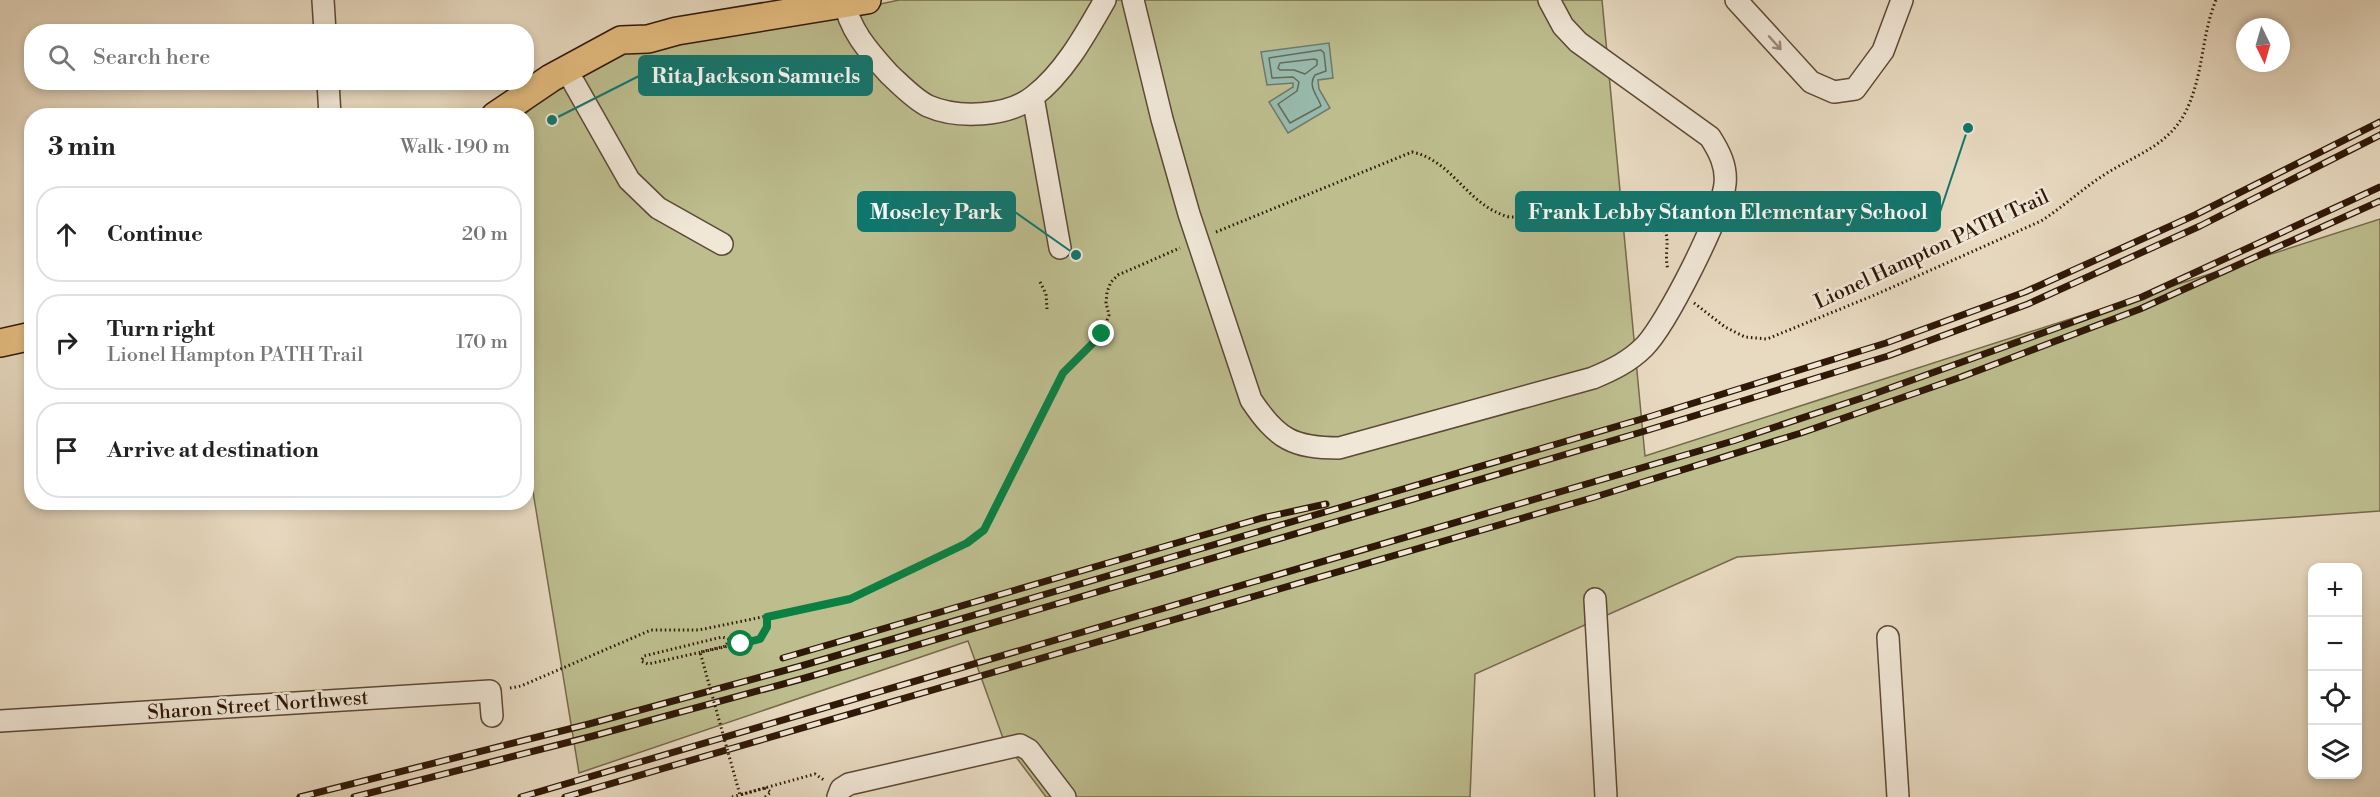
<!DOCTYPE html>
<meta charset="utf-8">
<style>
body{margin:0;font-family:"Libre Bodoni",serif;background:#f2f2f2;color:#222}
.controls{position:absolute;right:18px;bottom:18px;display:grid;overflow:hidden;border-radius:12px;box-shadow:0 3px 9px #0003}
.controls button{width:54px;height:54px;display:grid;place-items:center;padding:0;border:0;border-bottom:2px solid #e0e0e0;background:#fff;color:#222;font:30px sans-serif}
.compass{position:absolute;left:2236px;top:18px;width:54px;height:54px;border-radius:50%;background:#fff;box-shadow:0 3px 9px #0003;rotate:175deg}
.stop{position:absolute;width:18px;height:18px;margin:-14px;border:4px solid #0b8043;border-radius:50%;background:#fff}
.stop.end{background:#0b8043;border-color:#fff;box-shadow:0 2px 6px #0008}
.list{margin:0;padding:0;list-style:none}
h2{display:flex;justify-content:space-between;align-items:center;height:78px;margin:0;padding:0 24px;font-size:26px}
h2 small{font-size:20px;font-weight:400;color:#767676}
.list li{display:grid;grid-template-columns:39px 1fr auto;gap:18px;align-items:center;box-sizing:border-box;height:96px;margin:0 12px 12px;padding:0 12px;border:2px solid #e0e0e0;border-radius:24px}
.list b{display:block;font-size:22px;white-space:nowrap}
.list p{margin:0;font-size:20px;white-space:nowrap;color:#767676}
.list em{font-size:20px;font-style:normal;color:#767676}
.icon{flex:none;width:33px;height:33px;fill:none;stroke:currentColor;stroke-width:2;stroke-linecap:round;stroke-linejoin:round}
.map{position:relative;flex:none;width:2380px;height:797px;overflow:hidden}
.search{position:absolute;background:#fff;box-shadow:0 3px 9px #0003;left:24px;top:24px;width:510px;height:66px;display:flex;align-items:center;gap:15px;box-sizing:border-box;padding:0 21px;border-radius:24px;color:#767676;font-size:22px}
.panel{position:absolute;background:#fff;box-shadow:0 3px 9px #0003;left:24px;top:108px;width:510px;height:402px;border-radius:24px}
.map>svg:first-child{display:block}
.green{fill:#bdbd8e;stroke:#766a4a;stroke-width:1.5}
.water{fill:#98bbae;stroke:#6e7a6b;stroke-width:1.5}
.lines{fill:none;stroke-linecap:round;stroke-linejoin:round}
.shore{stroke:#646a5a;stroke-width:1.5}
.minor-casing{stroke:#5e4836;stroke-width:24}
.major-casing{stroke:#301807;stroke-width:30}
.path{stroke:#301807;stroke-width:3;stroke-dasharray:1.5 3;stroke-linecap:butt}
.minor{stroke:#f0e7d7;stroke-width:21}
.major{stroke:#e4bd80;stroke-width:27}
.rail-casing{stroke:#301807;stroke-width:7}
.rail{stroke:#f0e7d7;stroke-width:4.5;stroke-dasharray:14;stroke-linecap:butt}
.path-bridge{stroke:#301807;stroke-width:3;stroke-dasharray:1.5 3;stroke-linecap:butt}
.oneway{stroke:#9a8a79}
.route{stroke:#0b8043;stroke-width:8}
.labels{text-anchor:middle;dominant-baseline:central;stroke-width:5;stroke-linejoin:round;paint-order:stroke}
.street-label{font-size:20px;fill:#301807;stroke:#f0e7d7}
.leader{fill:none;stroke:#0f766e;stroke-width:2}
.callout-dot{fill:#0f766e;stroke:#f0e7d7;stroke-width:2}
.callout{fill:#0f766e;stroke:#0f766e;stroke-width:2}
.callout-label{font-size:21px;text-anchor:middle;font-weight:bold;fill:#fff}
</style>
<div class="map">
<svg width="2380" height="797" viewBox="0 0 2380 797">
<rect width="100%" height="100%" fill="#e8dac1"/>
<filter id="stains"><feTurbulence type="fractalNoise" baseFrequency=".00333" numOctaves="4"/><feColorMatrix values="0 0 0 0 .2 0 0 0 0 .09 0 0 0 0 .02 0 0 0 .5 -.17"/></filter>
<radialGradient id="worn" r=".72"><stop offset=".6" stop-color="#630" stop-opacity="0"/><stop offset="1" stop-color="#630" stop-opacity=".3"/></radialGradient>
<!-- green -->
<path class="green" d="M 899,0 L 1602,0 L 1645,456 L 2380,219 L 2380,511 L 1737,557 L 1475,674 L 1470,797 L 1046,797 L 1004,741 L 968,641 L 579,773 L 527,455 L 526,116 L 523,116 L 610,37 L 717,39 Z"/>
<!-- water -->
<path class="water" d="M 1329,43 L 1333,78 L 1318,80 L 1319,89 L 1330,108 L 1288,133 L 1269,102 L 1293,87 L 1293,83 L 1267,85 L 1261,52 Z"/>
<g class="lines">
<!-- shore -->
<path class="shore" d="M 1321,50 L 1324,53 L 1326,71 L 1315,75 C 1307,86 1318,96 1321,106 L 1290,123 L 1278,104 L 1297,91 L 1299,82 L 1293,77 L 1272,78 L 1269,58 Z
M 1314,59 L 1317,60 L 1317,65 L 1305,74 L 1294,70 L 1280,70 L 1278,68 L 1280,63 Z"/>
<defs>
<path id="minor" d="M 323,0 L 325,32
M 845,0 C 847,28 871,54 889,74 C 901,85 914,99 928,106 C 958,119 1008,117 1034,96 C 1065,72 1086,33 1105,0
M 1133,0 L 1162,119 L 1189,214 L 1251,400 C 1277,439 1293,448 1339,448 L 1593,378 C 1612,370 1629,362 1644,347 C 1666,325 1722,215 1725,184 C 1727,166 1719,151 1710,137 L 1578,42 L 1563,26 L 1549,0
M 1736,0 L 1811,82 L 1834,92 L 1855,89 L 1883,51 L 1902,0
M 328,82 L 330,116
M 574,83 L 629,180 L 658,208 L 722,244
M 1033,97 L 1060,248
M 1595,599 L 1606,797
M 1888,637 L 1898,797
M 0,721 L 490,691 L 492,716
M 838,797 L 841,789 L 849,784 L 1020,745 L 1029,750 L 1065,797"/>
<path id="major" d="M 495,116 L 551,78 L 621,40 L 648,39 L 677,31 L 867,0
M 0,343 L 32,336"/>
</defs>
<!-- minor casing -->
<use href="#minor" class="minor-casing"/>
<!-- major casing -->
<use href="#major" class="major-casing"/>
<!-- path -->
<path class="path" d="M 1216,232 L 1412,152 C 1454,161 1466,205 1509,217 L 1648,217 C 1678,232 1662,245 1668,270
M 1040,282 L 1046,294 L 1047,309
M 1694,303 L 1725,327 L 1745,337 L 1767,339 L 1877,294 L 2041,221 C 2063,207 2082,189 2104,175 C 2134,155 2168,147 2186,111 C 2204,74 2201,36 2216,0
M 729,639 L 722,637 L 644,656 L 641,661 L 648,664 L 760,639 L 767,627 L 767,617
M 510,688 L 521,686 L 651,630 L 699,630 L 850,599 L 967,543 L 984,530 L 1063,373 L 1102,334 L 1109,315 L 1106,303 L 1107,292 L 1111,282 L 1118,275 L 1180,248
M 732,797 L 815,774 L 824,780
M 765,797 L 771,792 L 765,788"/>
<!-- minor -->
<use href="#minor" class="minor"/>
<!-- major -->
<use href="#major" class="major"/>
<defs>
<path id="rail" d="M 783,658 L 1262,518 L 1326,504
M 300,797 L 589,724 L 801,666 L 1652,416 L 1886,343 L 2025,292 L 2195,215 L 2380,122
M 354,797 L 593,736 L 805,678 L 1645,431 L 1888,356 L 2028,304 L 2200,226 L 2380,135
M 521,797 L 1733,441 L 1868,396 L 2142,297 L 2380,187
M 565,797 L 1595,497 L 1801,433 L 1961,377 L 2140,309 L 2380,201"/>
</defs>
<!-- rail casing -->
<use href="#rail" class="rail-casing"/>
<!-- rail -->
<use href="#rail" class="rail"/>
<!-- path-bridge -->
<path class="path-bridge" d="M 729,639 L 726,646 L 700,652 L 740,795 L 765,788"/>
</g>
<!-- one-way arrows -->
<defs><path id="oneway-shaft" d="M-6 0H5M1.5-3L5.5 0L1.5 3" fill="none" stroke-width="1.6" stroke-linecap="round" stroke-linejoin="round" transform="scale(1.5)"/></defs>
<use class="oneway" href="#oneway-shaft" transform="translate(1775 43) rotate(48)"/>
<g class="lines">
<!-- route -->
<path class="route" d="M 741,644 L 760,639 L 767,627 L 767,617 L 850,599 L 967,543 L 984,530 L 1063,373 L 1102,334"/>
</g>
<g class="labels">
<!-- street labels -->
<g class="street-label">
<text transform="translate(1932 250) rotate(-25)">Lionel Hampton PATH Trail</text>
<text transform="translate(258 706) rotate(-4)">Sharon Street Northwest</text>
</g>
</g>
<!-- callouts -->
<path class="leader" d="M552 120L639 76M1076 255L1015 212M1968 128L1940 212"/>
<g class="callout-dot">
<circle cx="552" cy="120" r="6"/>
<circle cx="1076" cy="255" r="6"/>
<circle cx="1968" cy="128" r="6"/>
</g>
<g class="callout">
<rect x="639" y="56" width="233" height="39" rx="6"/>
<rect x="858" y="192" width="157" height="39" rx="6"/>
<rect x="1516" y="192" width="424" height="39" rx="6"/>
</g>
<g class="callout-label">
<text x="756" y="83">Rita Jackson Samuels</text>
<text x="936" y="219">Moseley Park</text>
<text x="1728" y="219">Frank Lebby Stanton Elementary School</text>
</g>
<rect width="100%" height="100%" filter="url(#stains)"/>
<rect width="100%" height="100%" fill="url(#worn)"/>
</svg>
<div class="controls">
<button>+</button>
<button>−</button>
<button><svg class="icon" aria-label="locate" viewBox="0 0 24 24"><circle cx="12" cy="12" r="6"/><path d="M12 2v4M12 18v4M2 12h4M18 12h4"/></svg></button>
<button><svg class="icon" aria-label="layers" viewBox="0 0 24 24"><path d="M12 4l9 5-9 5-9-5zM3 14l9 5 9-5"/></svg></button>
</div>
<svg class="compass" viewBox="-18 -18 36 36"><path d="M0-13l5 13h-10z" fill="#e53935"/><path d="M0 13l5-13h-10z" fill="#767676"/></svg>
<div class="stop" style="left:741px;top:644px"></div>
<div class="stop end" style="left:1102px;top:334px"></div>
<div class="search"><svg class="icon" aria-label="search" viewBox="0 0 24 24"><circle cx="10" cy="10" r="6"/><path d="M15 15l6 6"/></svg>Search here</div>
<section class="panel">
<h2>3 min<small>Walk · 190 m</small></h2>
<ul class="list">
<li><svg class="icon" aria-label="ahead" viewBox="0 0 24 24"><path d="M12 20V5M6 11l6-6 6 6"/></svg><div><b>Continue</b></div><em>20 m</em></li>
<li><svg class="icon" aria-label="right" viewBox="0 0 24 24"><path d="M7 20v-9h11M14 6l5 5-5 5"/></svg><div><b>Turn right</b><p>Lionel Hampton PATH Trail</p></div><em>170 m</em></li>
<li><svg class="icon" aria-label="arrive" viewBox="0 0 24 24"><path d="M6 21V4h12l-3 4 3 4H6"/></svg><div><b>Arrive at destination</b></div></li>
</ul>
</section>
</div>
